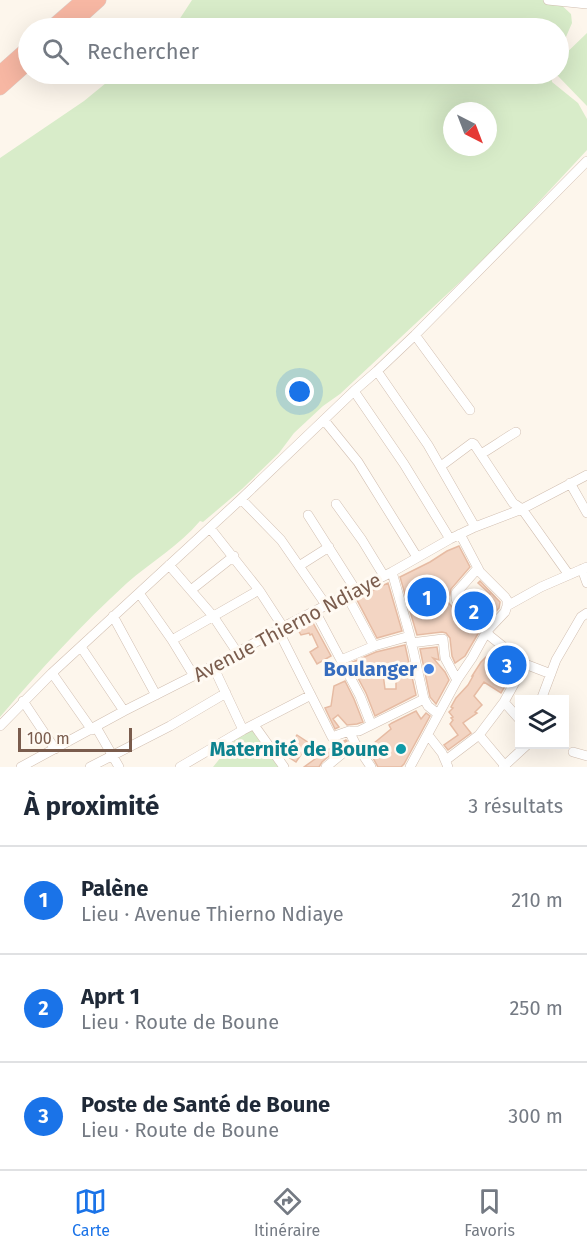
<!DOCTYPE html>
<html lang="fr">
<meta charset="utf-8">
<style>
body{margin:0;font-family:"Fira Sans",sans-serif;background:#f2f2f3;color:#1f2937}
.controls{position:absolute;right:18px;bottom:18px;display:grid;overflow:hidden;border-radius:0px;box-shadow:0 6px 24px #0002}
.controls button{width:54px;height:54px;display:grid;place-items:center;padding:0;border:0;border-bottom:2px solid #e0e1e3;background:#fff;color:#1f2937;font:30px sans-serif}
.compass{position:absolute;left:443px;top:102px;width:54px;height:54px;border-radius:50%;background:#fff;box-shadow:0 6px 24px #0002;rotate:138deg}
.scale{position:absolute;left:18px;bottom:15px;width:114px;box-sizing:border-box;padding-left:6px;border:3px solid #7a5c4d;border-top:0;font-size:16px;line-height:21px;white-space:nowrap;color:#7a5c4d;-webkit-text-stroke:4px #fffaf3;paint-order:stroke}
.you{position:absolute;left:300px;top:392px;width:21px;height:21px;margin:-15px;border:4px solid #fff;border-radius:50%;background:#1a73e8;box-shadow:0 0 0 9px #1a73e833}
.badge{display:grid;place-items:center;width:39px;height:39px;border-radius:50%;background:#1a73e8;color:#fff;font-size:20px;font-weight:700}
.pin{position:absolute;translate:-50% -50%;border:3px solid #fff;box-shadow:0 2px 6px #0006}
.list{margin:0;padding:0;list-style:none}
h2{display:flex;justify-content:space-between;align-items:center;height:78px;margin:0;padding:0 24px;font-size:26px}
h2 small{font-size:20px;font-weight:400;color:#747a83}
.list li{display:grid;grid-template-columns:39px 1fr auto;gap:18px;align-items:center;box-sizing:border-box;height:108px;padding:0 24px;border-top:2px solid #e0e1e3}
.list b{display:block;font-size:22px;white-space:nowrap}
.list p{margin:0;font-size:20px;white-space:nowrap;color:#747a83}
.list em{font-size:20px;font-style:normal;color:#747a83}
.icon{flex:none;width:33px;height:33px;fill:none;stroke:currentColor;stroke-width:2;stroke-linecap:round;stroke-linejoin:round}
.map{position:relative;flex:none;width:587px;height:767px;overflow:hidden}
.search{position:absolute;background:#fff;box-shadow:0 6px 24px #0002;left:18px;right:18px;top:18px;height:66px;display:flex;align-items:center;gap:15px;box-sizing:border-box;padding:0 21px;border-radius:33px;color:#747a83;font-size:22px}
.sheet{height:402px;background:#fff}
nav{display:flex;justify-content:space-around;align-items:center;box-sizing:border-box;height:84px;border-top:2px solid #e0e1e3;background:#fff;font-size:16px;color:#747a83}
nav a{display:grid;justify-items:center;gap:3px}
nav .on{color:#1a73e8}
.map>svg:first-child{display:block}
.green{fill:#d8ecc9;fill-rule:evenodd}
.building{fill:#f3d5c3;stroke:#e6bba3;stroke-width:1.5;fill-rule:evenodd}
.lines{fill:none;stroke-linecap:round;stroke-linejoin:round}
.minor-casing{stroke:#d1beb0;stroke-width:10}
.highway-casing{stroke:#dad1cd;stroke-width:15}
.minor{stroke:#fff;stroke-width:9}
.highway{stroke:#f7b7a3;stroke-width:14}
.shop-dot{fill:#3f7fe0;stroke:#fffaf3;stroke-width:2}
.culture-dot{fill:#0f9aa8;stroke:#fffaf3;stroke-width:2}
.labels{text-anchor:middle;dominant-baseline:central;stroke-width:6;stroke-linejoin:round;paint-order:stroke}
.street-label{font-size:20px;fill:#7a5c4d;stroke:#fffaf3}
.shop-label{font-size:20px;font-weight:bold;fill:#366cbe;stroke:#fffaf3;text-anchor:end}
.culture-label{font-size:20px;font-weight:bold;fill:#0d838f;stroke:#fffaf3;text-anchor:end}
</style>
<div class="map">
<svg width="587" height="767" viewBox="0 0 587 767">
<rect width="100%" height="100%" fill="#fdf6ec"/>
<!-- green -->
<path class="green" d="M 192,0 L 556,0 L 571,14 L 572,23 L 559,53 L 558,28 L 171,28 L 177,23 Z
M 587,33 L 587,106 L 556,74 L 558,74 L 559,60 Z
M 117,74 L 551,74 L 552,82 L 578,103 L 587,119 L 587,150 L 508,235 L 460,282 L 340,394 L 323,406 L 294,433 L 279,453 L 242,489 L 203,522 L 200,521 C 179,546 151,562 127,583 C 81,625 40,670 0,717 L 0,158 L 84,101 ZM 452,111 L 488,111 L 488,147 L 452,147 Z
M 254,729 L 281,767 L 213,767 L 238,736 Z"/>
<!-- building -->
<path class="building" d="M 459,546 L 470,567 L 451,589 L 449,599 L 447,601 L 459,615 L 475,628 L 479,632 L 465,656 L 455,663 L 452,656 L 450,638 L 446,633 L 442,632 L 417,635 L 400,577 L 430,562 L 447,551 Z
M 480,581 L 500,602 L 499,608 L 487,621 L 468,606 L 463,598 L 478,610 L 490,594 L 478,583 Z
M 388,583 L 402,631 L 377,638 L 356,598 Z
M 312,621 L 331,656 L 317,664 L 310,652 L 318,647 L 312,634 L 310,635 L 309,633 L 301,635 L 297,628 L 304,624 L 305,625 Z
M 405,645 L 416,695 L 375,716 L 366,693 L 350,663 L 376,652 ZM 396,665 L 396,689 L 385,689 L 382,666 Z
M 437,647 L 439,660 L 433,658 L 445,672 L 449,680 L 436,704 L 430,697 L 420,649 Z
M 497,650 L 515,665 L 506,677 L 509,679 L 501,693 L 484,682 L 474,696 L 482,705 L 475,712 L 477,713 L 463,723 L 471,733 L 448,750 L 444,745 L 458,735 L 450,724 L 453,720 L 451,718 L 453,717 L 449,712 L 453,708 L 451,707 L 456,698 L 468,685 L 473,676 L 472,676 L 481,662 L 489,654 L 493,657 Z
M 345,681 L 354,699 L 363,722 L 357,724 L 347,725 L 338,715 L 333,719 L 339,727 L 335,729 L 325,708 L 331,706 L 334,686 Z
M 416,711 L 421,719 L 426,713 L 430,716 L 404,764 L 401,767 L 378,767 L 373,758 L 376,757 L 368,748 L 391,729 L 389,725 L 392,723 Z
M 297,735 L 309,743 L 296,762 L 284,754 Z
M 346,740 L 347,741 L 322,762 L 319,767 L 304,767 L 315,759 L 314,758 L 322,750 L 324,752 Z"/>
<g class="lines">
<defs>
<path id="minor" d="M 548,0 L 587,4
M 415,335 L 470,410
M 377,371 L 428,445 L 475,527
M 354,391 L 404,464 L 450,539
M 324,420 L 358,462 L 417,557
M 481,454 C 493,447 504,439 516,432
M 441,466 L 472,443 L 474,444 L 513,503 L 522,509 L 569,575
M 570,483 L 587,513
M 241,499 L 281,540 L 326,605
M 336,504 L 362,540 L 384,576
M 308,515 L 355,589
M 210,528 L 259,590 L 283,627
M 460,534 L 480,572 L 505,597 L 507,600 L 507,606
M 169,565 L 213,616 L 237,652
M 299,566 L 329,547
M 478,568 L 456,593 L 456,599 L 463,610 L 471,617 L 480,623 L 490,636 L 525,664 L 551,674
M 582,569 L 587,583
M 392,572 L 410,636 L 424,699 L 428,706 L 438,714
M 191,590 L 234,556
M 139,593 L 172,640 L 194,676
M 346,594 L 374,646
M 315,611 L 360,696 L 371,724
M 113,616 L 156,695
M 278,630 L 332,737 L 349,731 L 359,731 L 424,699
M 172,640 L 259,590
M 411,643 L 443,639 L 445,658 L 457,680
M 81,647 L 124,711
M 341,660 L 374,646 L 410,636
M 213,666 L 243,730
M 52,673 L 92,730
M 541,700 L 556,660 L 581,617 L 587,613
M 23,701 L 55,749
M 504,702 L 520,720
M 254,725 L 284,767
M 0,726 L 52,673 L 241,499 L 354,391 L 377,371 L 415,335 L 587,161
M 96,727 L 119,767
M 349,731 L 355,743 L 371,767
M 428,735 L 442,753 L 448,767
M 479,735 L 506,767
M 573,752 L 587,756
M 446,760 L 479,735 L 504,702 L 525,664
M 21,767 L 124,711 L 213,666 L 283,627 L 392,572 L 450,539 L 475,527 L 522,509 L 587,475
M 90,767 L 170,726 L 226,693
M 180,767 L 243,730 L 311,695
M 326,767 L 355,743
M 410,767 L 457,680 L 472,658 L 487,631 L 505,612 L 507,606 L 541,587 L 587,567
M 503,767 L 528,744"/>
<path id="highway" d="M 51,28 L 83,0
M 68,28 L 99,0
M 0,73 L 28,48
M 0,88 L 28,63"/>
</defs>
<!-- minor casing -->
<use href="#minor" class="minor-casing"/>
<!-- highway casing -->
<use href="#highway" class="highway-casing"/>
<!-- minor -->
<use href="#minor" class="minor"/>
<!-- highway -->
<use href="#highway" class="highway"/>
</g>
<!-- markers -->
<circle class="shop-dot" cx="429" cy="669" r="6"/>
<circle class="culture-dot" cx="401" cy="749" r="6"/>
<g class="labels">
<!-- street labels -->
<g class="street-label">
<text transform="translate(287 627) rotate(-28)">Avenue Thierno Ndiaye</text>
</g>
<!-- shop labels -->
<g class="shop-label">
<text x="417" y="669">Boulanger</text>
</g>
<!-- culture labels -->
<g class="culture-label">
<text x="389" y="749">Maternité de Boune</text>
</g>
</g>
</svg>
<div class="controls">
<button><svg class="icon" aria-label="layers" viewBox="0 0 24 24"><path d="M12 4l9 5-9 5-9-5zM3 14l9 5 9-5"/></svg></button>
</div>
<svg class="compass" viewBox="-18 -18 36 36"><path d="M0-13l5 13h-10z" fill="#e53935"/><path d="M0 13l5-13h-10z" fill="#747a83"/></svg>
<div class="scale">100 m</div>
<div class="you"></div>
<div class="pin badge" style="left:427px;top:597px">1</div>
<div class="pin badge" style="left:474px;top:611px">2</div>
<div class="pin badge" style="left:507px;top:665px">3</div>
<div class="search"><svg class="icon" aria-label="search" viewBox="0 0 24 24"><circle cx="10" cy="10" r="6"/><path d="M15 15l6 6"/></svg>Rechercher</div>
</div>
<section class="sheet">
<h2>À proximité<small>3 résultats</small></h2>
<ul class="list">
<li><span class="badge">1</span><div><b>Palène</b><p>Lieu · Avenue Thierno Ndiaye</p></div><em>210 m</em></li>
<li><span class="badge">2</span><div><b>Aprt 1</b><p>Lieu · Route de Boune</p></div><em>250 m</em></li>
<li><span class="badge">3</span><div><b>Poste de Santé de Boune</b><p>Lieu · Route de Boune</p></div><em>300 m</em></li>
</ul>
</section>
<nav>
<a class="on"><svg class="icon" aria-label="map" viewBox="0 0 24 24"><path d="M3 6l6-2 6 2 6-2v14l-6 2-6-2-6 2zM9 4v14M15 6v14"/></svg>Carte</a>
<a><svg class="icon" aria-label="directions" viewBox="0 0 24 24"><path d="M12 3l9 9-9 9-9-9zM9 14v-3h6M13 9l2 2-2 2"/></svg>Itinéraire</a>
<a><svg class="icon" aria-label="saved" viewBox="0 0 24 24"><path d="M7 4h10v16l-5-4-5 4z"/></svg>Favoris</a>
</nav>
